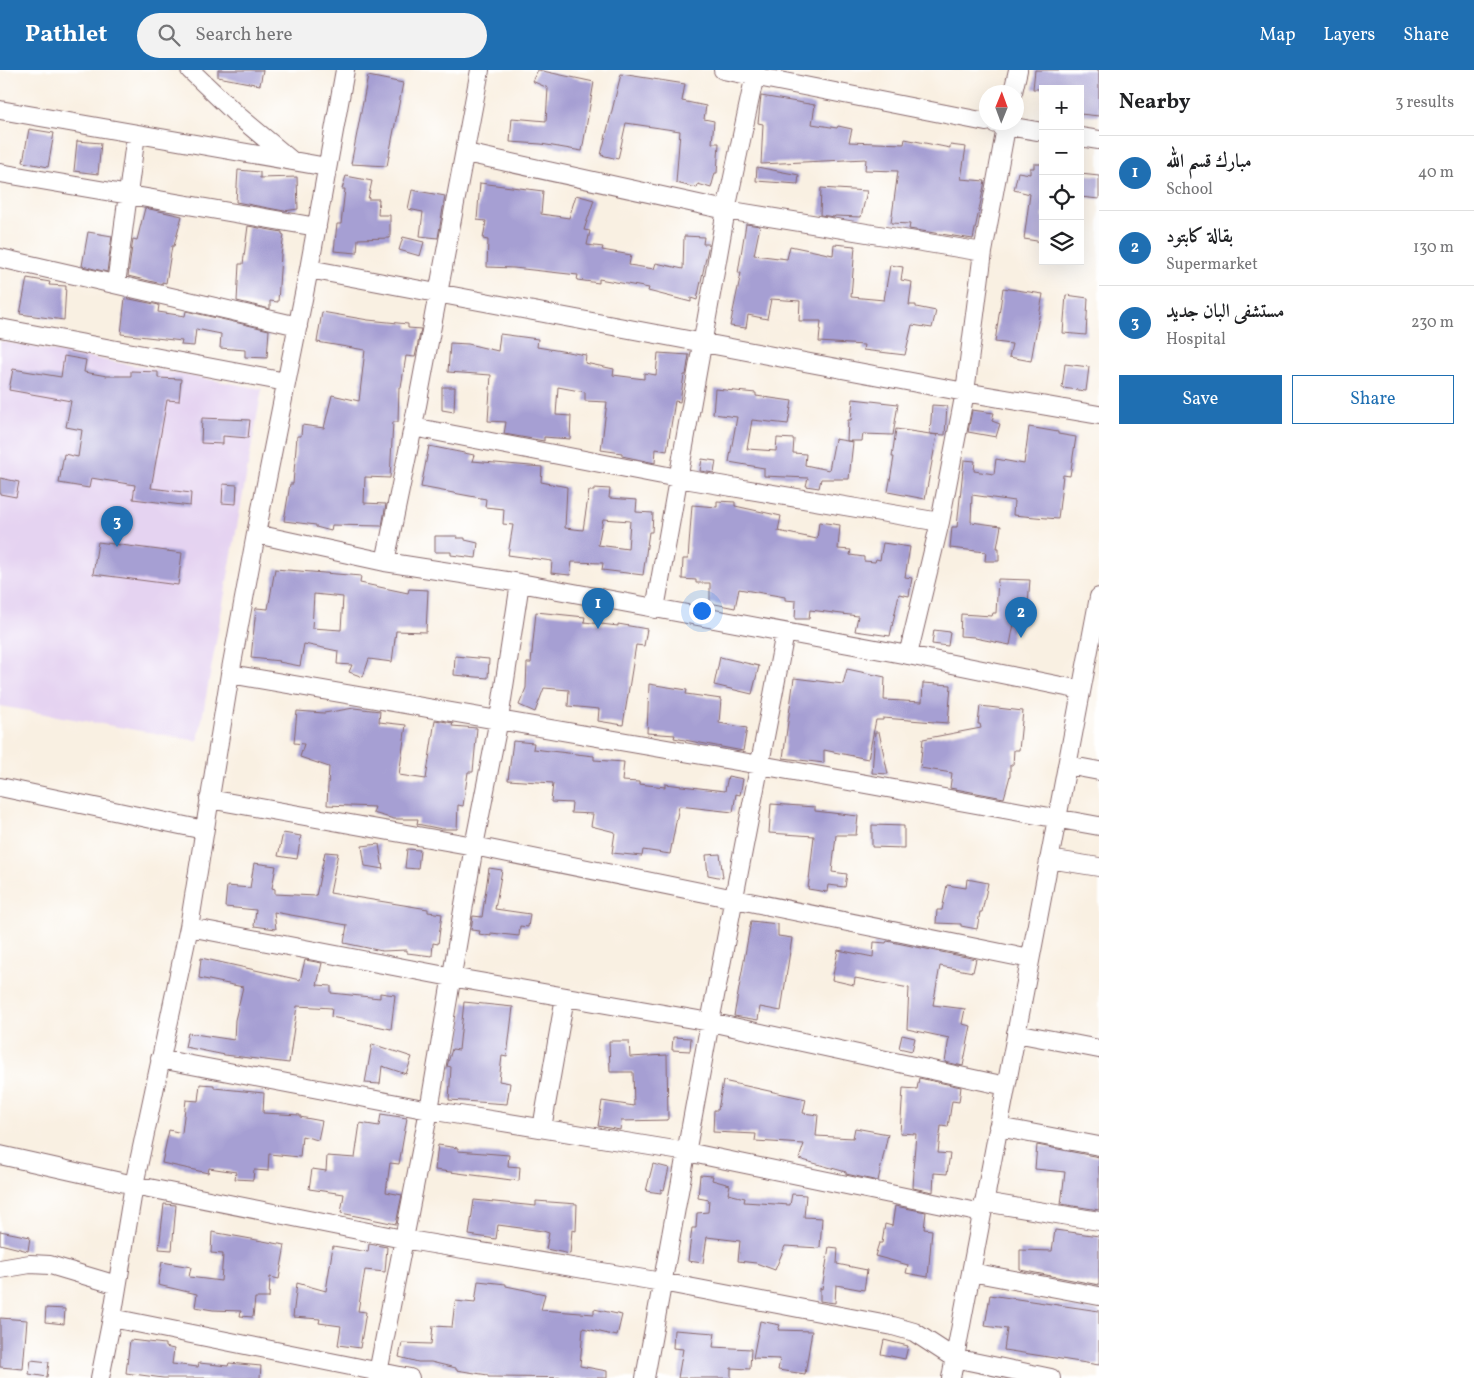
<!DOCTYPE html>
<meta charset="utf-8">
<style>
body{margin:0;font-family:Vollkorn,Amiri,serif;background:#f2f2f2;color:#202124}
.controls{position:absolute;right:15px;top:15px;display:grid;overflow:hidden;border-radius:0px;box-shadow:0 5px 20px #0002}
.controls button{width:45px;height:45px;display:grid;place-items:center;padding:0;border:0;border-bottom:1px solid #e0e0e0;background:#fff;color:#202124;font:25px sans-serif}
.compass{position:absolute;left:979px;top:15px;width:45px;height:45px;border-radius:50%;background:#fff;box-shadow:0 5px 20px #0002;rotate:1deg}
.you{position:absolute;left:701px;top:540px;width:18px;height:18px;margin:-12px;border:4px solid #fff;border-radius:50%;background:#1a73e8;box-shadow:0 0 0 8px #1a73e833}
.badge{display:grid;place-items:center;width:32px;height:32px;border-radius:50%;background:#1f6fb2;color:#fff;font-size:16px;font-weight:700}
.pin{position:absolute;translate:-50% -41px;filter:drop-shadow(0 1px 2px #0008)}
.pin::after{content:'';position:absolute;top:26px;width:18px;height:15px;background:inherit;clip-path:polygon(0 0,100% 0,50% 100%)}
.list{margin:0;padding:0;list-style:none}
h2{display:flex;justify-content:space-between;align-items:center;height:65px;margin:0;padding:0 20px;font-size:21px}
h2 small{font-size:16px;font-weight:400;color:#757577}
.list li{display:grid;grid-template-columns:32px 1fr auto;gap:15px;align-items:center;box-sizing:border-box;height:75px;padding:0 20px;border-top:1px solid #e0e0e0}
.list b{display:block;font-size:19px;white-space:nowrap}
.list p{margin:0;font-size:16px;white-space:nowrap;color:#757577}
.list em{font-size:16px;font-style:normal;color:#757577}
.actions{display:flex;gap:10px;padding:15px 20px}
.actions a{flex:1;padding:11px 0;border:1px solid #1f6fb2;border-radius:0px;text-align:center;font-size:18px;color:#1f6fb2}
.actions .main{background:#1f6fb2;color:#fff}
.icon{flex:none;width:28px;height:28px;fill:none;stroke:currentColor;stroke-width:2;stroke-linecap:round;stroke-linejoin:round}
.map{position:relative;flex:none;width:1099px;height:1308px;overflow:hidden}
header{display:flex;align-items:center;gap:30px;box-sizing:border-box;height:70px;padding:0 25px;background:#1f6fb2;color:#fff}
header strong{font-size:24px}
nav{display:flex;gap:28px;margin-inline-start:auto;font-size:18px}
.search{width:350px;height:45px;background:#f2f2f2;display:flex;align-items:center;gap:12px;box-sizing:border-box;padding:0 18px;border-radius:28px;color:#757577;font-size:19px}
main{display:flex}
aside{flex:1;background:#fff}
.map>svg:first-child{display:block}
.built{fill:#e5d3f1}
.building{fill:#a69fd3;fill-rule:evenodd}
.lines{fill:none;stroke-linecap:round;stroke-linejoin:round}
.minor-casing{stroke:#87686b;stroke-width:20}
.minor{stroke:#fff;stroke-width:18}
</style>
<header>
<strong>Pathlet</strong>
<div class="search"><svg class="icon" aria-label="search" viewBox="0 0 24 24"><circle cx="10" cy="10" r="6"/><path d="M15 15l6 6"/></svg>Search here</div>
<nav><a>Map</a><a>Layers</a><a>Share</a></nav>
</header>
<main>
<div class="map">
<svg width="1099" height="1308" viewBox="0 0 1099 1308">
<rect width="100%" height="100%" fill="#fff"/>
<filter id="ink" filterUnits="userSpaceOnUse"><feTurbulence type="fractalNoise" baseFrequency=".02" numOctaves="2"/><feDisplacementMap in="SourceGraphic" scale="10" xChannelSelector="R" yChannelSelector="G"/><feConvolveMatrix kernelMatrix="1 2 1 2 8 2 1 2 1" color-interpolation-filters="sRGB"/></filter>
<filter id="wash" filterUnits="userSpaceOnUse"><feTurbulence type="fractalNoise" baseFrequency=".0096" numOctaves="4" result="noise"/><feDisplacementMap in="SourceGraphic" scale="20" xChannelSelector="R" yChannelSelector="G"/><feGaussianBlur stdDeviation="1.12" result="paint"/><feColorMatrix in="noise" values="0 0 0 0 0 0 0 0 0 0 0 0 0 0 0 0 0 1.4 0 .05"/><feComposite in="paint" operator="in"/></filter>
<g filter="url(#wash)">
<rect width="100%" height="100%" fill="#f9f0e2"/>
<!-- built -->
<path class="built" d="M 0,271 L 262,319 L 198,671 L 0,636 Z"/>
<g id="blocks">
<!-- building -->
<path class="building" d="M 218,0 L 263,0 L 260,15 L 218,7 Z
M 538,0 L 594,12 L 582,81 L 541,74 L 510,72 L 512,48 L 546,51 L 548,18 L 532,11 Z
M 1035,0 L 1099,0 L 1099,46 L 1080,44 L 1080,19 L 1033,19 Z
M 621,4 L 685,14 L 682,31 L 706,36 L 704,49 L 714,51 L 712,73 L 719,73 L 717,103 L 715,103 L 711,118 L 698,114 L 697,118 L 676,113 L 680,61 L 626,53 L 618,89 L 601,85 Z
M 368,6 L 403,13 L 387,96 L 351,94 Z
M 761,26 L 815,35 L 812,54 L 837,58 L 838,56 L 852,59 L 849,72 L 904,74 L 905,69 L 950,78 L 950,75 L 966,77 L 961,109 L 985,111 L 973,169 L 909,159 L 910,154 L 891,153 L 898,101 L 865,100 L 866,89 L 761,94 L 763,54 L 758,53 Z
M 29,59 L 54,63 L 48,97 L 23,92 Z
M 77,71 L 101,73 L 98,104 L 74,101 Z
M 1034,94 L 1043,94 L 1043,172 L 1024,169 L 1030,124 L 1014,120 L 1018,102 L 1030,104 L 1030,98 L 1034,98 Z
M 757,97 L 799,105 L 798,114 L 756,111 Z
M 238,100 L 260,102 L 260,108 L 297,107 L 298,139 L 284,141 L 236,132 Z
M 1080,104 L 1099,106 L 1099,129 L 1080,127 Z
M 346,106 L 372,111 L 368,129 L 379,129 L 378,145 L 390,145 L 390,168 L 358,169 L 357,183 L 334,181 L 337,154 L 341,154 L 345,119 L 342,119 Z
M 480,113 L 543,121 L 541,144 L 569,148 L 576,125 L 594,130 L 584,160 L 590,161 L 587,175 L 603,177 L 602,180 L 631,185 L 629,195 L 654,199 L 656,193 L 683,199 L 684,166 L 704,167 L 703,174 L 709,174 L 697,230 L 691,228 L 691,232 L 648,221 L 649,218 L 599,209 L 599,213 L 577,210 L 578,205 L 514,198 L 487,197 L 488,170 L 483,169 L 486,151 L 477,150 Z
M 821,118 L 867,121 L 861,147 L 835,146 L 834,147 L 820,145 Z
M 412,120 L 445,126 L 438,168 L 420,166 L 423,142 L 408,139 Z
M 145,138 L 182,146 L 174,176 L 172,176 L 166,213 L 162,212 L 162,214 L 128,206 L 133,169 L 137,170 Z
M 746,154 L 760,156 L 754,185 L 787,189 L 790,176 L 833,185 L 834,174 L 855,176 L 851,227 L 884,230 L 890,195 L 903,197 L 901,210 L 912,212 L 909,235 L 916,235 L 916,237 L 936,241 L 932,258 L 912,255 L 905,285 L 863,280 L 864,275 L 819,272 L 821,251 L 799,251 L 800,231 L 771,229 L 767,249 L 748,245 L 746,258 L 730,256 L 741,203 L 738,203 Z
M 248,156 L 282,162 L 282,164 L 284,165 L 281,185 L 278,232 L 270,231 L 270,239 L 237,231 L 239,194 L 243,194 Z
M 88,162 L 112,166 L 107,202 L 82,196 Z
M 403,167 L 424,172 L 420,186 L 399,180 Z
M 27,208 L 50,212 L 49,215 L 66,216 L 64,250 L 20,244 Z
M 1003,218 L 1043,224 L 1031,291 L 1009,287 L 1012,274 L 995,272 Z
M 1066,225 L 1088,228 L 1086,265 L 1063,263 Z
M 125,228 L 159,235 L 158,242 L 185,246 L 186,241 L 269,260 L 267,288 L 245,287 L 245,280 L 220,278 L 221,264 L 196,259 L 194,276 L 181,275 L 182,271 L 121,264 Z
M 322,242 L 368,250 L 408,254 L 408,258 L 421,259 L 415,287 L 406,286 L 401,317 L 399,317 L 398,352 L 393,352 L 390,408 L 365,407 L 364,433 L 386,434 L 382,456 L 332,455 L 331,461 L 316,457 L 316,455 L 284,451 L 290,414 L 293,414 L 297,366 L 301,366 L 302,355 L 324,358 L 332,325 L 359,331 L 365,280 L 317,272 Z
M 500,264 L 538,269 L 537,277 L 586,285 L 585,293 L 614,299 L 613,305 L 644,309 L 644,303 L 656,305 L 658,283 L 689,285 L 686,305 L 684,305 L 680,332 L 675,331 L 667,381 L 656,379 L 655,393 L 622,386 L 622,383 L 601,380 L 607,332 L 585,331 L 585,322 L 558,317 L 556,345 L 571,346 L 570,369 L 544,367 L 544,371 L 504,364 L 506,352 L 488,351 L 491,305 L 448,302 L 450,273 L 468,274 L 498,281 Z
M 64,286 L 86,290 L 84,302 L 107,306 L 131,306 L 131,301 L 158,302 L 158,308 L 181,309 L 179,331 L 167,330 L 151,418 L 191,423 L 190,436 L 133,429 L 135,415 L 91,408 L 89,418 L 59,413 L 64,384 L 78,387 L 82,360 L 66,357 L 71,331 L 9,320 L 13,299 L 61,307 Z
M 1065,294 L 1089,297 L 1086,321 L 1062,318 Z
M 442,317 L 455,317 L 454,342 L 442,340 Z
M 715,319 L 756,323 L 756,326 L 792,331 L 788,354 L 752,350 L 747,379 L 776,381 L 777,368 L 794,369 L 793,383 L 806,384 L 805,395 L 829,400 L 835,369 L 853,372 L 849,409 L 821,409 L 819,418 L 806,416 L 808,408 L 764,406 L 764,398 L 729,392 L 737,347 L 713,344 Z
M 853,329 L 898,334 L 893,365 L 863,364 L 862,371 L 847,371 L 848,350 L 851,350 Z
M 932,335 L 947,336 L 945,365 L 930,364 L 937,365 L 925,429 L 888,422 L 894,387 L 892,387 L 896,359 L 930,364 Z
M 972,340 L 994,343 L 992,351 L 1000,354 L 996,367 L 968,362 Z
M 202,348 L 250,350 L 248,368 L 223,366 L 223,374 L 201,373 Z
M 1029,357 L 1058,362 L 1058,364 L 1076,367 L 1070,406 L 1063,405 L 1058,449 L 1013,445 L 1014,431 L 972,425 L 971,452 L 1001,456 L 997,478 L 999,478 L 999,491 L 985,491 L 986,482 L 950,478 L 952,457 L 957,457 L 964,390 L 975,391 L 974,401 L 994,404 L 996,389 L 1024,394 Z
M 429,376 L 474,385 L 472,391 L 542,397 L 541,412 L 567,417 L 565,458 L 583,460 L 589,421 L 594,421 L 594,418 L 610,419 L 609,428 L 637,430 L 636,442 L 653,443 L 652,462 L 649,462 L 643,505 L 602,500 L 603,493 L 572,492 L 570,505 L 551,503 L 552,491 L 508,485 L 513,455 L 503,454 L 504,439 L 485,437 L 486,429 L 421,417 ZM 603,449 L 630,451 L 628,479 L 598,475 Z
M 702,389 L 716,391 L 714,403 L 700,401 Z
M 0,408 L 19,412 L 16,427 L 0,424 Z
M 223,414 L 237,415 L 236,434 L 222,433 Z
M 717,431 L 735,432 L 735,436 L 781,446 L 778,461 L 817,469 L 819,452 L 840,455 L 838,479 L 851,480 L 850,485 L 864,487 L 864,491 L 875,492 L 876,489 L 880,490 L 883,473 L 910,477 L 905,507 L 912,508 L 909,526 L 899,524 L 890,566 L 855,561 L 858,546 L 810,540 L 809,549 L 795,549 L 796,531 L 785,530 L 785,527 L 739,519 L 735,538 L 710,533 L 710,513 L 696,513 L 696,510 L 682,509 L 683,489 L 688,489 L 692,435 L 717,437 Z
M 435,466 L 458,466 L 457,468 L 465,468 L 465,470 L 478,473 L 476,488 L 451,485 L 451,482 L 435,482 Z
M 98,472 L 182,483 L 178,515 L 93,504 Z
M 275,499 L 361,506 L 360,513 L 408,523 L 409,519 L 428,520 L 426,562 L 396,561 L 392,592 L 369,589 L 363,607 L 349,602 L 352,595 L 337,594 L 338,581 L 304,574 L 300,596 L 279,592 L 280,591 L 251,588 L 256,538 L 268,539 ZM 314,524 L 343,527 L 341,560 L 312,558 Z
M 998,509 L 1030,510 L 1027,545 L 1016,543 L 1010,575 L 975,568 L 975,567 L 960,566 L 961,544 L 992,546 L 993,543 L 996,543 Z
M 536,542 L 585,547 L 584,552 L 618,556 L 618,554 L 647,559 L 644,576 L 636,575 L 623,655 L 598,651 L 599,639 L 568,636 L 569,620 L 544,618 L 535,642 L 519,635 L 526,618 L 527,593 L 531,593 Z
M 934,560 L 950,562 L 948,576 L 932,574 Z
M 455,586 L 489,589 L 488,608 L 454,605 Z
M 720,587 L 759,596 L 752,624 L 714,615 Z
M 847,599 L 885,607 L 884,630 L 922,632 L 923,613 L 951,615 L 948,653 L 883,648 L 883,650 L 876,650 L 868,689 L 824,680 L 824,693 L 783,688 L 794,608 L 843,614 Z
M 649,614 L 687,620 L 686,624 L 721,629 L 719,653 L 747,658 L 743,681 L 674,668 L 675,665 L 647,663 Z
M 980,636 L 1023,641 L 1019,680 L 1014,680 L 1013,695 L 1010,695 L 1010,706 L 1004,728 L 950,718 L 952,703 L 920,698 L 923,669 L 981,658 L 980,654 L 978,654 Z
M 354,638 L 380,641 L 379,652 L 406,655 L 399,705 L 426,709 L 435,650 L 453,653 L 452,656 L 477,658 L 473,702 L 468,702 L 463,736 L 458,735 L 457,759 L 442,759 L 417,754 L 418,749 L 394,749 L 373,743 L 375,737 L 327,735 L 329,697 L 300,687 L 304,674 L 294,673 L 297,641 L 324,643 Z
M 875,662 L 879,662 L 888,704 L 872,703 Z
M 513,671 L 534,673 L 533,679 L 594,686 L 594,690 L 624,692 L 622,711 L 639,712 L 639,714 L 665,717 L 665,714 L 725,721 L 728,706 L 743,709 L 740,725 L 736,724 L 733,742 L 679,736 L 670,784 L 643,780 L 642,786 L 612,783 L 615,762 L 591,756 L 593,744 L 571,743 L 572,733 L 551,732 L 553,713 L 508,710 Z
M 771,734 L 815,737 L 815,741 L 858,746 L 856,765 L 836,765 L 832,802 L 847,804 L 845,817 L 828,815 L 827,822 L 808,819 L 814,766 L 769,763 Z
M 872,755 L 904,756 L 904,778 L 872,777 Z
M 283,763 L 301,766 L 297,789 L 278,786 Z
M 379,774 L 383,799 L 365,796 L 362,776 Z
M 407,779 L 420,780 L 418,799 L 405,798 Z
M 325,782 L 338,783 L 330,823 L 428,839 L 428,842 L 442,844 L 438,874 L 433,873 L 432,886 L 407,883 L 407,880 L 382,881 L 344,873 L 347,855 L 274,842 L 276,859 L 254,856 L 256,840 L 225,837 L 227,816 L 250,818 L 254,793 L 276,796 L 272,818 L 275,819 L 275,824 L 316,826 Z
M 720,784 L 723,808 L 708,805 L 706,785 Z
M 489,798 L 502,800 L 495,839 L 530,844 L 528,857 L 520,856 L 519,866 L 491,863 L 491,866 L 479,864 L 480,861 L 471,860 L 473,846 L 482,847 Z
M 967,809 L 988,813 L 982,842 L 980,842 L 977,859 L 961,856 L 961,854 L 936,853 L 937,840 L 942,840 L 947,815 L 966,818 Z
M 751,851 L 778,854 L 778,866 L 792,868 L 781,941 L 760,937 L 758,950 L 734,946 Z
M 887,871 L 976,889 L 973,902 L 940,896 L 933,935 L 965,939 L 962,954 L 971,956 L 963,996 L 945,992 L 949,968 L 907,959 L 909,918 L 855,908 L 854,915 L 832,910 L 838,880 L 873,887 L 874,872 L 886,873 Z
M 201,888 L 300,910 L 305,890 L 322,893 L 317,915 L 331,916 L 331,923 L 380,928 L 380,923 L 395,925 L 391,959 L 331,947 L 332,938 L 297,936 L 289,993 L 225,985 L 185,977 L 188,963 L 234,970 L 235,950 L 243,917 L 199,908 Z
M 464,932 L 513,937 L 507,987 L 502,986 L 499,1011 L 510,1013 L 507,1034 L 449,1030 L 451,997 L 447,996 L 452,979 L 459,980 Z
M 902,965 L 915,968 L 912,981 L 899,978 Z
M 673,967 L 691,968 L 690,981 L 672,980 Z
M 609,971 L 629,971 L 630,987 L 667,985 L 668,1050 L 621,1051 L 620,1060 L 598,1056 L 602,1031 L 634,1036 L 633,1002 L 610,1002 Z
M 372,974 L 412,987 L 406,1004 L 382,996 L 380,1014 L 365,1013 Z
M 919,1008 L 961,1017 L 959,1032 L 952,1031 L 948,1057 L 941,1056 L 938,1083 L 950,1084 L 947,1104 L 934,1103 L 933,1122 L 913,1118 L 914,1101 L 913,1100 L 916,1064 L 900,1063 L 903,1018 L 917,1019 Z
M 723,1011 L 806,1029 L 803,1043 L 818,1045 L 816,1066 L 853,1068 L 855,1058 L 888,1064 L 878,1111 L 846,1104 L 846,1102 L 799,1089 L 804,1074 L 755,1071 L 756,1064 L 713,1062 L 714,1040 L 718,1040 Z
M 200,1014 L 214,1015 L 214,1018 L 264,1023 L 263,1043 L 300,1045 L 300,1047 L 322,1051 L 318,1070 L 302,1066 L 300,1087 L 269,1084 L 268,1101 L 254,1100 L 253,1110 L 235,1109 L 236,1102 L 209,1098 L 208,1103 L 162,1093 L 169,1060 L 182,1063 L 186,1030 L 198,1031 Z
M 381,1044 L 407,1048 L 399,1094 L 390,1093 L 386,1122 L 402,1125 L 396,1154 L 341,1143 L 344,1124 L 309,1119 L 312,1099 L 326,1101 L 327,1086 L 355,1088 L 360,1053 L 379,1056 Z
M 438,1075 L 458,1078 L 458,1081 L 509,1085 L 508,1096 L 520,1097 L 519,1111 L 435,1100 Z
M 1037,1075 L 1099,1087 L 1099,1140 L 1061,1134 L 1065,1102 L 1035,1099 Z
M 653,1094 L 669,1098 L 664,1120 L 661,1119 L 661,1123 L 646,1121 Z
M 700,1105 L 713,1106 L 712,1110 L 730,1115 L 728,1124 L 745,1128 L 744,1132 L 790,1135 L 792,1124 L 806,1125 L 804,1147 L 822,1148 L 820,1178 L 785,1176 L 775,1200 L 756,1193 L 738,1191 L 740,1171 L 707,1167 L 703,1193 L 688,1191 L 692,1158 L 696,1158 L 697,1143 L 708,1142 L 709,1130 L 698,1128 Z
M 474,1130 L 536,1136 L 536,1131 L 577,1134 L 576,1161 L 572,1160 L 570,1184 L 546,1179 L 549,1163 L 543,1161 L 498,1155 L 496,1169 L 469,1165 Z
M 164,1134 L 176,1135 L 172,1180 L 159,1179 Z
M 895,1136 L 926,1142 L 924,1159 L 932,1160 L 928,1207 L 906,1203 L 908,1195 L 875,1186 L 879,1173 L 882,1173 L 885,1154 L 892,1156 Z
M 1055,1160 L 1099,1166 L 1099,1215 L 1020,1200 L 1020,1180 L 1052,1181 Z
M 0,1161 L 30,1167 L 28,1181 L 0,1174 Z
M 212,1162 L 285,1175 L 279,1209 L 270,1207 L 269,1228 L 255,1228 L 253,1247 L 240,1246 L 241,1241 L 213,1240 L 195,1237 L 197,1224 L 158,1215 L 162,1192 L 191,1197 L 189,1207 L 221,1211 L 223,1184 L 211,1183 Z
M 369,1174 L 387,1177 L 385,1202 L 365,1200 L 358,1241 L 366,1242 L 360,1278 L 338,1275 L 341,1256 L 319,1253 L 320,1249 L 293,1247 L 297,1213 L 326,1221 L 333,1176 L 368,1182 Z
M 829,1177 L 838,1178 L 837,1194 L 867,1200 L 864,1220 L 836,1215 L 835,1233 L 820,1231 L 820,1218 L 822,1219 Z
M 478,1211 L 506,1214 L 506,1216 L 545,1224 L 541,1240 L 594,1244 L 594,1239 L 622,1245 L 617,1266 L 583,1258 L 580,1296 L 607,1301 L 607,1308 L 488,1307 L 488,1305 L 456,1300 L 456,1298 L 431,1292 L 418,1292 L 399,1287 L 402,1273 L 431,1274 L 433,1256 L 452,1257 L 455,1231 L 475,1233 Z
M 990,1225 L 1099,1241 L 1099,1295 L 1004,1280 L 1007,1259 L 985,1256 Z
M 46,1238 L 65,1239 L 64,1254 L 45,1252 Z
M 0,1248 L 27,1250 L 23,1299 L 0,1297 Z
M 760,1251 L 780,1255 L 778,1260 L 812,1261 L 805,1304 L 778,1300 L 780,1289 L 753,1288 Z
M 674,1260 L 715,1263 L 713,1277 L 751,1279 L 750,1299 L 731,1298 L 731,1308 L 678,1308 L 683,1279 L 673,1278 Z
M 130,1270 L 165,1274 L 165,1277 L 174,1279 L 172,1294 L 198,1297 L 199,1293 L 228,1296 L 229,1293 L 261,1296 L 260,1308 L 163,1308 L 126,1303 Z
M 884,1270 L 908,1276 L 905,1289 L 881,1284 Z
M 31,1290 L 49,1292 L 47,1307 L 29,1304 Z"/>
</g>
</g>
<g filter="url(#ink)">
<use href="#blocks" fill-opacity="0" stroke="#87686b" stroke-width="1"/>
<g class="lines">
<defs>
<path id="minor" d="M 190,0 L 236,44 L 292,91
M 723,0 L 986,52
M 1013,22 L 1018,0
M 0,40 L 327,97
M 996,54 L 1043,62
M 1080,67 L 1099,70
M 466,83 L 726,140 L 983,182
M 0,103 L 317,157
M 0,188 L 298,256
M 309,199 L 965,322 L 1099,345
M 116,214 L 136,64
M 0,258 L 286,312
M 413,357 L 678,408 L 940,452
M 256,464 L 385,492 L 520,513 L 908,585 L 1081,620
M 385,492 L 413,357 L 480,0
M 655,539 L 726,140 L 756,0
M 908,585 L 940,452 L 965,322 L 983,182 L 1007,52
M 230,604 L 760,695 L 1099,756
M 1067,695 L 1099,701
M 0,717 L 204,760
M 209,729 L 474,776 L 1030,889
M 1049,789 L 1099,797
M 189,857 L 451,907 L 710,952 L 1006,1016
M 1016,963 L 1099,979
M 160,989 L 429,1040 L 687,1082 L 982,1143
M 998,1057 L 1099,1076
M 542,1058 L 565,927
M 0,1085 L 134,1115 L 403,1169 L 662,1212 L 893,1256 L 914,1262 L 954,1288 L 1051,1308
M 984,1132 L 1099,1151
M 0,1199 L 30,1194 L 50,1195 L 117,1215
M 971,1202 L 1099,1226
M 112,1248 L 410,1308
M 100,1308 L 112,1248 L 134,1115 L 189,857 L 230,604 L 256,464 L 309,199 L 345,0
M 377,1308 L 429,1040 L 474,776 L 499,649 L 520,513
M 645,1308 L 710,952 L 785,563
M 951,1308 L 1099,527"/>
</defs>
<!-- minor casing -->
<use href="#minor" class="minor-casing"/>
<!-- minor -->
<use href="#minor" class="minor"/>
</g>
</g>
</svg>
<div class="controls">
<button>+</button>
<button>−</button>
<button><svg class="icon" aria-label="locate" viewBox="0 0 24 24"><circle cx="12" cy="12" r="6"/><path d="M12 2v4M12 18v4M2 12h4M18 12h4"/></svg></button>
<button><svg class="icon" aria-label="layers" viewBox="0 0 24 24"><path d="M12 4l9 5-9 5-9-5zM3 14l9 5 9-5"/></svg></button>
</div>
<svg class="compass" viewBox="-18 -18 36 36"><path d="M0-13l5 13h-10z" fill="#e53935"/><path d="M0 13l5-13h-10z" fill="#757577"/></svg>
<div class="you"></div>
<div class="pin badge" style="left:598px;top:559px">1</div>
<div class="pin badge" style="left:1021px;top:568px">2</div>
<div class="pin badge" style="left:117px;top:477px">3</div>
</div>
<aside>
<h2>Nearby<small>3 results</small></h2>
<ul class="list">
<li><span class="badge">1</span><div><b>مبارك قسم الله</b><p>School</p></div><em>40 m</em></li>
<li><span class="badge">2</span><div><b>بقالة كابتود</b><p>Supermarket</p></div><em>130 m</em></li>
<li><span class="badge">3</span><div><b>مستشفى البان جديد</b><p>Hospital</p></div><em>230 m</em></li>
</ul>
<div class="actions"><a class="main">Save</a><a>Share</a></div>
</aside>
</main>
